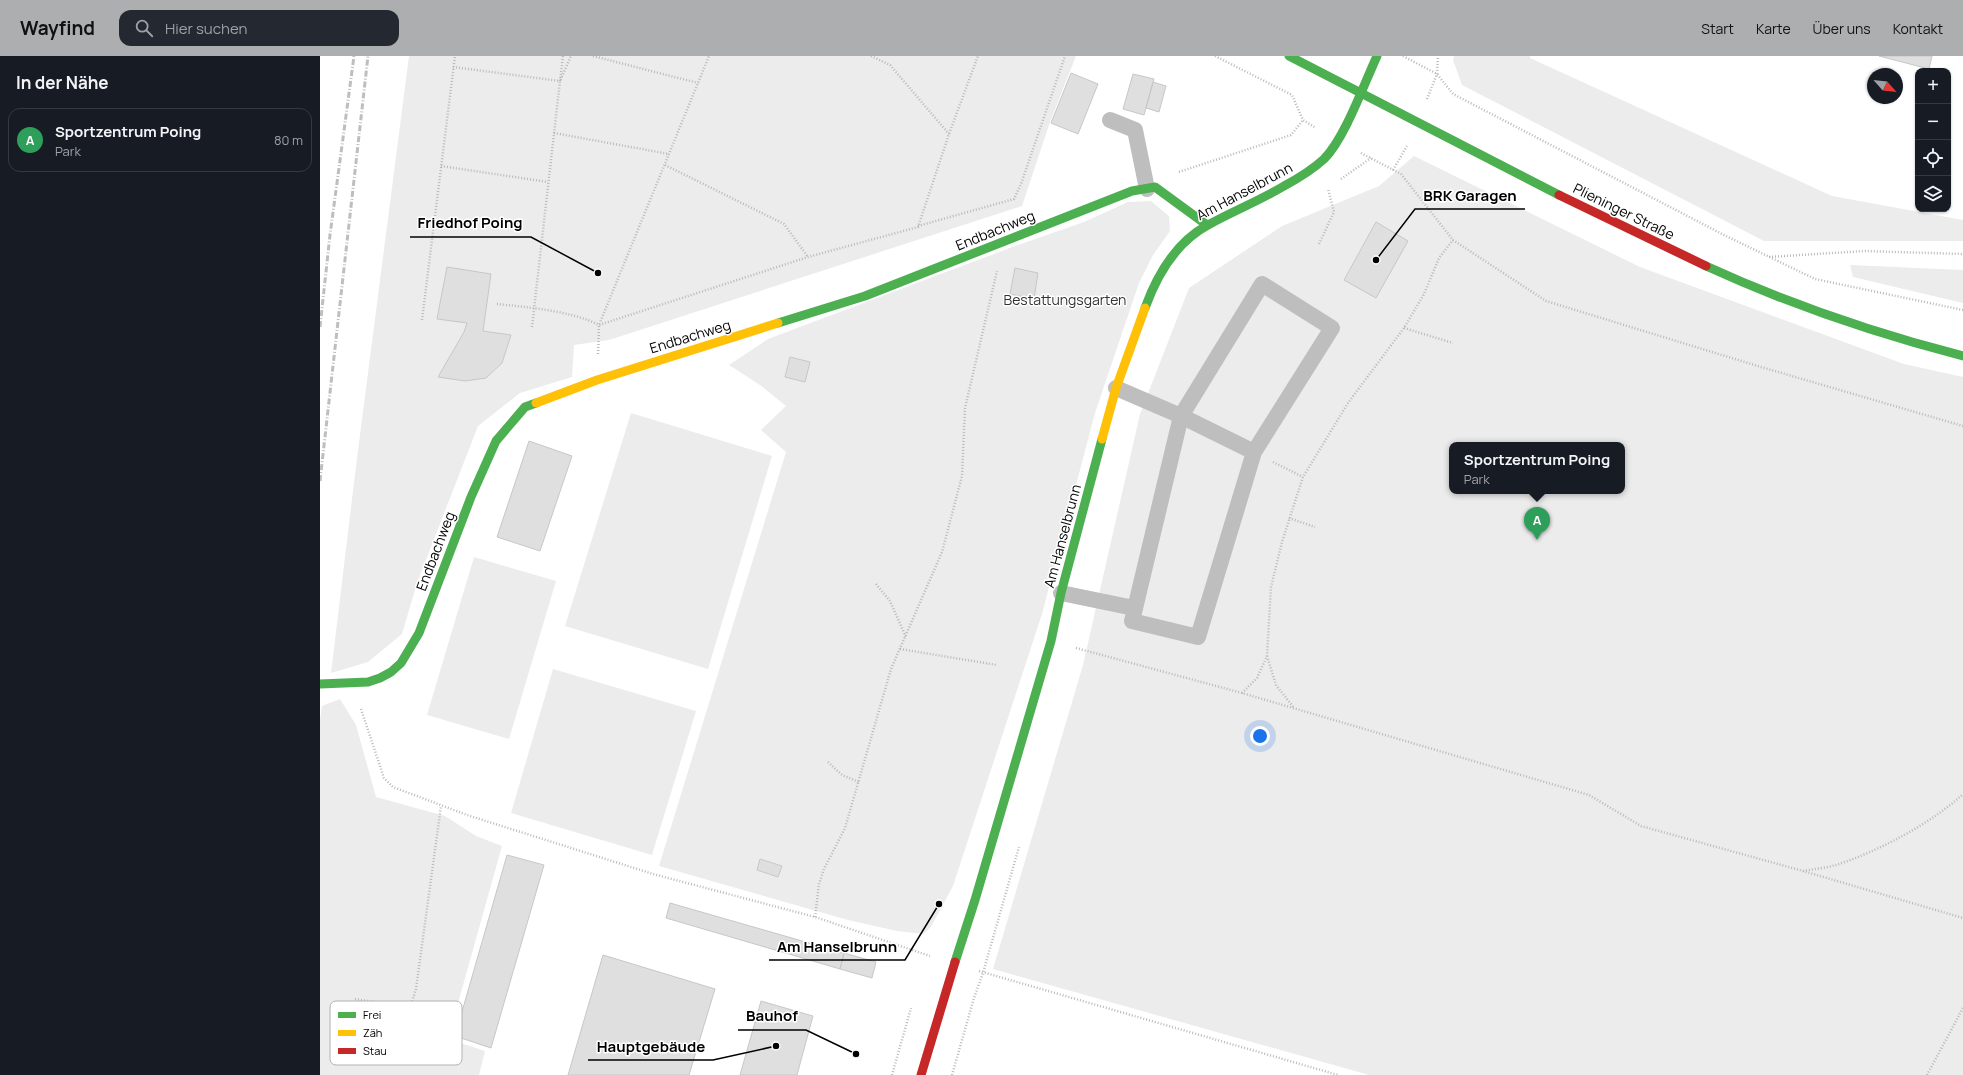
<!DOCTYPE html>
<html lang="de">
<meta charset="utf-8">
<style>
body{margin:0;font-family:Manrope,sans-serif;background:#242831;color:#f1f3f6}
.controls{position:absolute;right:12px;top:12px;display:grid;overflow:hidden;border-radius:8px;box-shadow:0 1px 3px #0004}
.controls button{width:36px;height:36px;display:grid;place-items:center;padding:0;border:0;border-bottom:1px solid #363941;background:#171b24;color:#f1f3f6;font:20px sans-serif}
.compass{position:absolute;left:1547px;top:12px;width:36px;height:36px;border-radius:50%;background:#171b24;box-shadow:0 1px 3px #0004;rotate:117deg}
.you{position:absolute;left:940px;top:680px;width:14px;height:14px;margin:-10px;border:3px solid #fff;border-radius:50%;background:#1a73e8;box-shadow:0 0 0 6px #1a73e833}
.badge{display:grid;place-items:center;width:26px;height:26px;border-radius:50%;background:#adaeaf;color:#fff;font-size:13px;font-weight:700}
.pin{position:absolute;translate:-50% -33px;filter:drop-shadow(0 1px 2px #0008)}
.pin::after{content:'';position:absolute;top:21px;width:14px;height:12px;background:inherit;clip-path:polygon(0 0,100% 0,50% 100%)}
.popup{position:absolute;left:1129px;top:386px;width:176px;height:52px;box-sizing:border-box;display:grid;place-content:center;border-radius:8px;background:#171b24;filter:drop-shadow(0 1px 3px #0005);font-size:13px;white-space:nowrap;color:#9ea1a6}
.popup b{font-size:15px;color:#f1f3f6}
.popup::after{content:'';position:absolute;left:50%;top:100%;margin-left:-8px;border:8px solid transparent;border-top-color:#171b24}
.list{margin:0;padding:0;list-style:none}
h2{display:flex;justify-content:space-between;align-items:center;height:52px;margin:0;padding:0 16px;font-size:17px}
h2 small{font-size:13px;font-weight:400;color:#9ea1a6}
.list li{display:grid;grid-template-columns:26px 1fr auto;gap:12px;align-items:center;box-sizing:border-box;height:64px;margin:0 8px 8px;padding:0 8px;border:1px solid #363941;border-radius:12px}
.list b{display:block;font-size:15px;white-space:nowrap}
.list p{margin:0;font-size:13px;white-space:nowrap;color:#9ea1a6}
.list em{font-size:13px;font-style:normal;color:#9ea1a6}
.icon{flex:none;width:22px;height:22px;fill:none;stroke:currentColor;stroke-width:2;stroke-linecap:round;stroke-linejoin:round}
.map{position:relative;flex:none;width:1643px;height:1019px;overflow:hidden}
header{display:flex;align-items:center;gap:24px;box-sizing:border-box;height:56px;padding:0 20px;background:#adaeaf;color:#111}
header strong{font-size:19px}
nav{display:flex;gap:22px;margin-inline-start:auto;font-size:14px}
.search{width:280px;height:36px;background:#242831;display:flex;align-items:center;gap:10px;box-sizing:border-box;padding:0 14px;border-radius:12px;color:#9ea1a6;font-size:15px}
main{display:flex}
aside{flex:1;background:#171b24}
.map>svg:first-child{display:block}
.green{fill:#ececec;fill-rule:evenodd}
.building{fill:#dfdfdf;stroke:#c7c7c7}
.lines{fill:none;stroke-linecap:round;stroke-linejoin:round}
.path{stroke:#b9b9b9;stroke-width:2.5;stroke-dasharray:1 2;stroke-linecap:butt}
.lane{stroke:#bebebe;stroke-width:16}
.fast{stroke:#4caf50;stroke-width:9}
.slow{stroke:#ffc107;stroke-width:9}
.jam{stroke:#c62828;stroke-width:9}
.rail{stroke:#bebebe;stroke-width:3;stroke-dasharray:6 2 1 2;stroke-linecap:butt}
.labels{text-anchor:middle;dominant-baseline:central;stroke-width:3;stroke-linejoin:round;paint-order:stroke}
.street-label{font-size:14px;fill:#000;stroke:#fff}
.park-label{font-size:14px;fill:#333;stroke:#fff}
.key{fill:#fff;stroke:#b2b2b2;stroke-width:1}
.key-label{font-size:11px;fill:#000}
.leader{fill:none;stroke:#000;stroke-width:1.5}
.callout-dot{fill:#000;stroke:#fff;stroke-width:1.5}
.callout-label{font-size:15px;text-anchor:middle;font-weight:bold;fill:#000;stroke:#fff;stroke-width:3;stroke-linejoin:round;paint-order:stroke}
</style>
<header>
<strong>Wayfind</strong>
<div class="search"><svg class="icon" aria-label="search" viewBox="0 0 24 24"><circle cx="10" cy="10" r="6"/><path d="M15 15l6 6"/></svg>Hier suchen</div>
<nav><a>Start</a><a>Karte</a><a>Über uns</a><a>Kontakt</a></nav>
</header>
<main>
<aside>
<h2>In der Nähe<small></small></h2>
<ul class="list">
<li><span class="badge" style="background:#2e9e5b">A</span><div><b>Sportzentrum Poing</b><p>Park</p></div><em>80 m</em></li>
</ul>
</aside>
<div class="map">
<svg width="1643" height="1019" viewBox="0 0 1643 1019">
<rect width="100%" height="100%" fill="#fff"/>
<!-- green -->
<path class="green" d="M 89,0 L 756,0 L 730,66 L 702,150 L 289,284 L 254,289 L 252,321 L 200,337 L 158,370 L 97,527 L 82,578 L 48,606 L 11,617 L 37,402 Z
M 1134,0 L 1210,0 L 1210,2 L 1512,140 L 1643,164 L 1643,185 L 1444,185 L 1142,29 L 1133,4 Z
M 1094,100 L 1320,211 L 1584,308 L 1643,321 L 1643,1019 L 1049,1019 L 673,913 L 763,609 L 820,358 L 869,232 L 962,170 L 1059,130 ZM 1132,389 L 1302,389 L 1302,435 L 1132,435 Z
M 831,145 L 849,160 L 850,175 L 833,199 L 819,227 L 775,357 L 722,558 L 633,830 L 611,871 L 603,878 L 577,875 L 528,864 L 339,810 L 466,396 L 441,374 L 466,350 L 440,329 L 409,309 L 448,283 L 695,190 L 764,166 L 808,146 Z
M 1530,209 L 1643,214 L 1643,247 L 1533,221 Z
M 311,357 L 452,400 L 388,613 L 245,570 Z
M 154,501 L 236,525 L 189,683 L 107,659 Z
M 233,613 L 376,655 L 332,799 L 191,757 Z
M 20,643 L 36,669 L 56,741 L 125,760 L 156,780 L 182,790 L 128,983 L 165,995 L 159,1019 L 0,1019 L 0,664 L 2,650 Z"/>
<!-- building -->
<path class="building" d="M 1559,0 L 1612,0 L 1609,13 Z
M 751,17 L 778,28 L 758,78 L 731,67 Z
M 813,18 L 834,23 L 824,59 L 803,53 Z
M 833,26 L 846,30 L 839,56 L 826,52 Z
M 1056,166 L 1088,185 L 1056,242 L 1024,224 Z
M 127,211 L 171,218 L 163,275 L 191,279 L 182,307 L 166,322 L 145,325 L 118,321 L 144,276 L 147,267 L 117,263 Z
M 695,212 L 718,217 L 714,243 L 690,238 Z
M 470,301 L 490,306 L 485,326 L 465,321 Z
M 209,385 L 252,400 L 220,495 L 177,481 Z
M 187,799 L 224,809 L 171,992 L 135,980 Z
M 440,803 L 462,810 L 458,821 L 437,814 Z
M 350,847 L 524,897 L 520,913 L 346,862 Z
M 524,897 L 556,906 L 552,922 L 520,913 Z
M 283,899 L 395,933 L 369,1019 L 248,1019 Z
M 441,945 L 493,960 L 477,1019 L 420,1019 Z"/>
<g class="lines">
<!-- path -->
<path class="path" d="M 273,0 L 378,27
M 551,0 L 570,9 L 629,78
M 895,0 L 972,39 L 983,64 L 996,72
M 1083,0 L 1117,18 L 1133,38 L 1402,178 L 1495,223 L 1643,254
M 133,11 L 240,25 L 243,0
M 1107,43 L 1117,18 L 1118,0
M 234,77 L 349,98
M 1041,97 L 1081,118 L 1133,184 L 1226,245 L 1441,311 L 1643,370
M 345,109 L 464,168 L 488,201
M 121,110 L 228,126
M 1073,114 L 1087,90
M 859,116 L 971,79 L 983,64
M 1021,123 L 1051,102
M 598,170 L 694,143 L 701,128 L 745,0
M 999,188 L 1014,156 L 1008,133
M 1449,201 L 1544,195 L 1643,198
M 177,248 C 207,251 252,255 279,269 L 488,201 L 598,171 L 629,78 L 658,0
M 102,264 L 135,0
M 212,271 L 240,25 L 251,0
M 1084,272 L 1133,287
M 278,298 L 279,269 L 389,0
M 953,406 L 983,421
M 969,462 L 995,471
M 556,528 L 570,545 L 586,581
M 756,592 L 922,637 L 1269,739 L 1321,770 L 1483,815 L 1643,862
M 580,593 L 677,609
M 947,600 L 956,629 L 974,652
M 922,637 L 937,622 L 947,600 L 951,531 L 962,486 L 983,421 L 1028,347 L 1084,272 L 1104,238 L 1119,202 L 1133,184
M 41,653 L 64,722 L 73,731 L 147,759 L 333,818 L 495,861 L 610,900
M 508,706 L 522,719 L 539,726
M 1483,815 C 1494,813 1506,812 1516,809 C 1557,796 1612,767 1643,738
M 495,861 L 499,828 L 504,813 L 525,772 L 571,613 L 622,496 L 642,420 L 645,352 L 677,215
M 659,915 L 1018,1019
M 35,943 L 85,951 L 92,946 L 96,933 L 121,750
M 46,962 L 48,945
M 572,1019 L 591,952
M 632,1019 L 654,942 L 663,917 L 699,791
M 1607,1019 L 1643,952"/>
<!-- lane -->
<path class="lane" d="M 790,64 L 815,74 L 827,133
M 942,228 L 1012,272 L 934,396 L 878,581 L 812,565 L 861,360 Z
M 796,332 L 861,360 L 934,396
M 741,537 L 814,552"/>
<!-- fast -->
<path class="fast" d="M 969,0 L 1239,139
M 1386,210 C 1469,248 1554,277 1643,300
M 825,252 C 837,219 856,186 888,169 C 913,155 939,145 964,130 C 979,122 992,114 1004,103 C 1025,82 1044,28 1057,0
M 458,267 L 545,240 L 812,135 L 835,131 L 887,169
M 0,628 L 48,626 L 60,622 L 71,616 L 81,607 L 99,577 L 151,441 L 176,385 L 205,351 L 216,347
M 635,906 L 655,844 L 731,585 L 741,537 L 782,383"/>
<!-- slow -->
<path class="slow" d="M 216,347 L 277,324 L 458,267
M 782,383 L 796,332 L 825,252"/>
<!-- jam -->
<path class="jam" d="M 1239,139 L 1386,210
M 601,1019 L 635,906"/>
<!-- rail -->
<path class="rail" d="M 0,271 L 10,179 L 34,0
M 0,425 L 48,0"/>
</g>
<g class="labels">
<!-- street labels -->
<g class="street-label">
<text transform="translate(924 135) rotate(-28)">Am Hanselbrunn</text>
<text transform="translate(1304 155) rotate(26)">Plieninger Straße</text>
<text transform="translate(675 174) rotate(-22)">Endbachweg</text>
<text transform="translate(370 280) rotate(-17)">Endbachweg</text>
<text transform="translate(742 480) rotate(-75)">Am Hanselbrunn</text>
<text transform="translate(115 495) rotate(-69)">Endbachweg</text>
</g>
<!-- park labels -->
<g class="park-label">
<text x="745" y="243">Bestattungsgarten</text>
</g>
</g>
<!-- legend -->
<rect x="10" y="945" width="132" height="64" rx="6" class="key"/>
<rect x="18" y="956" width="18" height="6" fill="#4caf50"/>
<rect x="18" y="974" width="18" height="6" fill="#ffc107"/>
<rect x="18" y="992" width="18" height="6" fill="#c62828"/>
<g class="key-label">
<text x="43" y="963">Frei</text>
<text x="43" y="981">Zäh</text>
<text x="43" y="999">Stau</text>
</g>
<!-- callouts -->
<path class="leader" d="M1056 204L1095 153H1205M278 217L211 181H90M619 848L585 904H449M536 998L486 974H418M456 990L393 1004H268"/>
<g class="callout-dot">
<circle cx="1056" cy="204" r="4"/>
<circle cx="278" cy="217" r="4"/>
<circle cx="619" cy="848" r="4"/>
<circle cx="536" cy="998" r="4"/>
<circle cx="456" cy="990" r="4"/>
</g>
<g class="callout-label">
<text x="1150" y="145">BRK Garagen</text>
<text x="150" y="172">Friedhof Poing</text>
<text x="517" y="896">Am Hanselbrunn</text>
<text x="452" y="965">Bauhof</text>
<text x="331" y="996">Hauptgebäude</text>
</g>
</svg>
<div class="controls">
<button>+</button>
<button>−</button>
<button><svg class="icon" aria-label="locate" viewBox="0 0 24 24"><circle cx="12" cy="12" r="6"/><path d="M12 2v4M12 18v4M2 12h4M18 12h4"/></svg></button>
<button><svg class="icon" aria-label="layers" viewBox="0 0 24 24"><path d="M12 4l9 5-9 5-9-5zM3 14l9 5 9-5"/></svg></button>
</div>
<svg class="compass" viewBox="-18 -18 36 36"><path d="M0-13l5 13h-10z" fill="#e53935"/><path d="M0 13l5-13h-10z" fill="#9ea1a6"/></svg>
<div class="you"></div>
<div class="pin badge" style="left:1217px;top:484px;background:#2e9e5b">A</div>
<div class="popup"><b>Sportzentrum Poing</b>Park</div>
</div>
</main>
